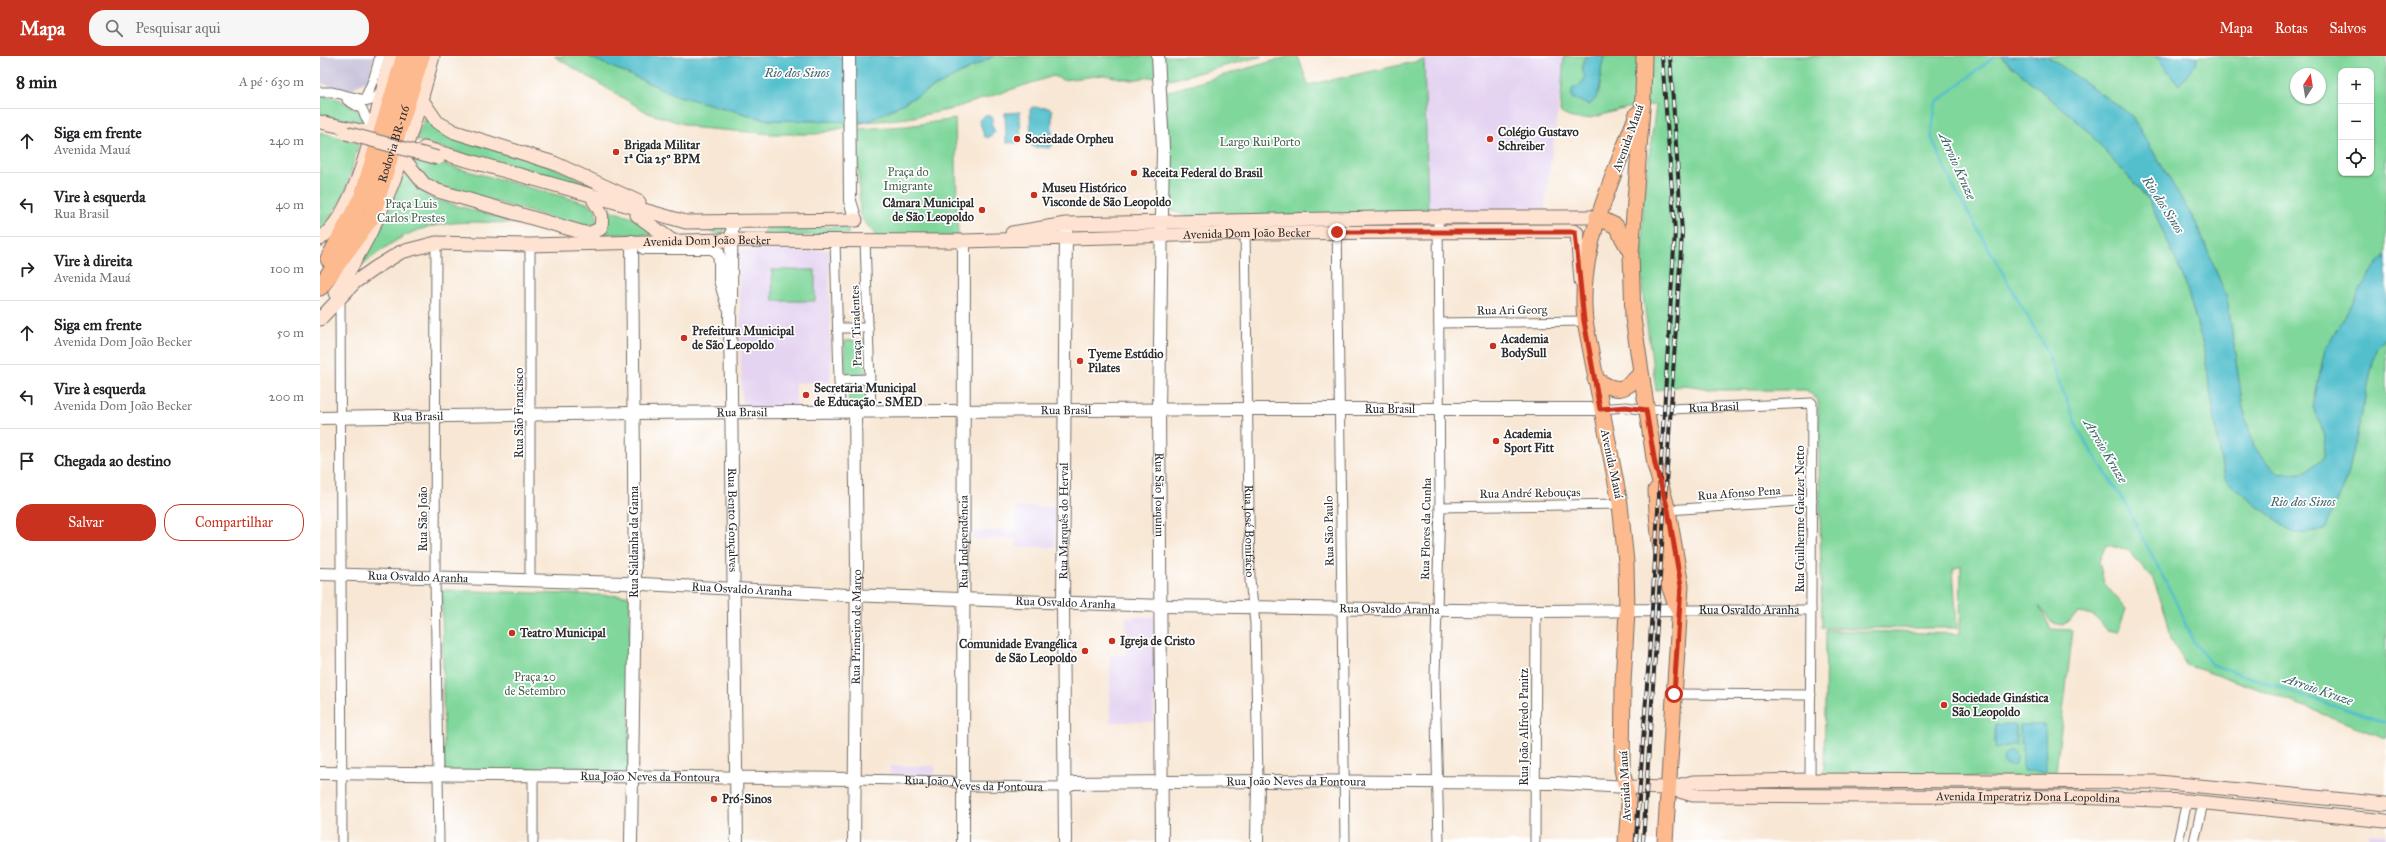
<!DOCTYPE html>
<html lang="pt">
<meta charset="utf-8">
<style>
body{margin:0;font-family:"IM FELL Great Primer",serif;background:#f6f6f6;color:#202124}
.controls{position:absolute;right:12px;top:12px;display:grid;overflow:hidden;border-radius:8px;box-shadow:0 1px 3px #0004}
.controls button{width:36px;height:36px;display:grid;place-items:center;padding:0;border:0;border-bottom:1px solid #e0e0e0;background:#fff;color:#202124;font:20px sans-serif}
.compass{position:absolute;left:1970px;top:12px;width:36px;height:36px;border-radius:50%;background:#fff;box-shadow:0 1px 3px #0004;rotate:12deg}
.stop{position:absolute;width:12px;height:12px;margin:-9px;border:3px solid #c8321e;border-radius:50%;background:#fff}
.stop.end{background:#c8321e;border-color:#fff;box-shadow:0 1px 4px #0008}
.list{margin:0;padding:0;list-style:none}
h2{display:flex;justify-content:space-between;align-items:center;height:52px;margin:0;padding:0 16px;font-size:17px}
h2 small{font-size:13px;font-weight:400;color:#757577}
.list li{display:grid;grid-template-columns:26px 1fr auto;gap:12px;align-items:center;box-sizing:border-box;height:64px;padding:0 16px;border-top:1px solid #e0e0e0}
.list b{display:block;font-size:15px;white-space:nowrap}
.list p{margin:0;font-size:13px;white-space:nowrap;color:#757577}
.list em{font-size:13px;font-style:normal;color:#757577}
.actions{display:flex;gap:8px;padding:12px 16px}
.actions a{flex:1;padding:9px 0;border:1px solid #c8321e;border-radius:16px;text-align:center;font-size:14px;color:#c8321e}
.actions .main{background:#c8321e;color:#fff}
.icon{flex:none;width:22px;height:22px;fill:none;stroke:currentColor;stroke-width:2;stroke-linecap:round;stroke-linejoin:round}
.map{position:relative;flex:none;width:2066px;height:786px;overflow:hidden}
header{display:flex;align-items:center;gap:24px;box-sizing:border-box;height:56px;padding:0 20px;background:#c8321e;color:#fff}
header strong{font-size:19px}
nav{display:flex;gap:22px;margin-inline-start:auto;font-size:14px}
.search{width:280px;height:36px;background:#f6f6f6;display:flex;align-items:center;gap:10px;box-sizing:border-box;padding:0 14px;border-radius:16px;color:#757577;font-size:15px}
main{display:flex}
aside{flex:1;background:#fff}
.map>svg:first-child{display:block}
.built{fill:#e4d3f1}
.industrial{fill:#c6c0d9}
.green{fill:#80d79b;stroke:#568163;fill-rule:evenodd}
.water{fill:#53bfcd;stroke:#3f757c}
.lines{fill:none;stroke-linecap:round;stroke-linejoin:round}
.stream{stroke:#53bfcd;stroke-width:2.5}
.minor-casing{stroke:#736d66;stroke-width:11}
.tertiary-casing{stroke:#736d66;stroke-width:14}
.secondary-casing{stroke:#736d66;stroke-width:15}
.primary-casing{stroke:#736d66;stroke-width:17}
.motorway-casing{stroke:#736d66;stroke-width:19}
.minor{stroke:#fff;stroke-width:9}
.tertiary{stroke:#fff;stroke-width:12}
.secondary{stroke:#fee3d2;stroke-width:13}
.primary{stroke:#fcba8e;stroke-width:15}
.motorway{stroke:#fcba8e;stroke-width:17}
.rail-casing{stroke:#2b2b2b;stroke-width:4}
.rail{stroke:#fff;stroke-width:2.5;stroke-dasharray:8;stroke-linecap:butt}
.secondary-bridge-casing{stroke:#736d66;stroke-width:15;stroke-linecap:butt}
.secondary-bridge{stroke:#fee3d2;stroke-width:13}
.route{stroke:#c8321e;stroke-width:5}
.poi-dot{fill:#c8321e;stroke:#fff;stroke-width:1.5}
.labels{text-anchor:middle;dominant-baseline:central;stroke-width:3.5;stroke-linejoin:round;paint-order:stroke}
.poi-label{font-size:12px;font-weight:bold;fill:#2b2b2b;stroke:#fff;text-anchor:start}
.street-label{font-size:12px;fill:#2b2b2b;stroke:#fff}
.park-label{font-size:12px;fill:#445f4d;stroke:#fff}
.water-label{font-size:13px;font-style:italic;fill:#395f64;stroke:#fff}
</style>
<header>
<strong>Mapa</strong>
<div class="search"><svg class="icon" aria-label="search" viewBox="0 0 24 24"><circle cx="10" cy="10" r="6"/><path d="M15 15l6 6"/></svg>Pesquisar aqui</div>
<nav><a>Mapa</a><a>Rotas</a><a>Salvos</a></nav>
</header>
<main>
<aside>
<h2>8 min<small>A pé · 630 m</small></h2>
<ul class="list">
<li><svg class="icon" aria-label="ahead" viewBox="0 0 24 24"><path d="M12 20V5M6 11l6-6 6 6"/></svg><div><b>Siga em frente</b><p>Avenida Mauá</p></div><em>240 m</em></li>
<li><svg class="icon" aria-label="left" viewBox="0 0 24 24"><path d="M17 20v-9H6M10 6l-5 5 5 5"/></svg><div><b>Vire à esquerda</b><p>Rua Brasil</p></div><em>40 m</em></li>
<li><svg class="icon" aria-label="right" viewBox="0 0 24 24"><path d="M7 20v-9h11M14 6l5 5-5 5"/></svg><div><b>Vire à direita</b><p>Avenida Mauá</p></div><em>100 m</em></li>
<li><svg class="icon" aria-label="ahead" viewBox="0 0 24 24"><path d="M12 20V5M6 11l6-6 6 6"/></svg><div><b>Siga em frente</b><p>Avenida Dom João Becker</p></div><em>50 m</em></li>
<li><svg class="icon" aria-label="left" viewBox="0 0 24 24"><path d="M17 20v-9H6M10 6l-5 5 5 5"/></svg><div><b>Vire à esquerda</b><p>Avenida Dom João Becker</p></div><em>200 m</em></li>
<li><svg class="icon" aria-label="arrive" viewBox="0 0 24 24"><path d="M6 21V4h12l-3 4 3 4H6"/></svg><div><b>Chegada ao destino</b></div></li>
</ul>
<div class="actions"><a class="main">Salvar</a><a>Compartilhar</a></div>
</aside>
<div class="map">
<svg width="2066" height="786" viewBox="0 0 2066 786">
<rect width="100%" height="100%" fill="#fff"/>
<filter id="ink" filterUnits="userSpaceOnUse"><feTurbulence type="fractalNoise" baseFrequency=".025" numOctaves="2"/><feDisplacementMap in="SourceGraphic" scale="8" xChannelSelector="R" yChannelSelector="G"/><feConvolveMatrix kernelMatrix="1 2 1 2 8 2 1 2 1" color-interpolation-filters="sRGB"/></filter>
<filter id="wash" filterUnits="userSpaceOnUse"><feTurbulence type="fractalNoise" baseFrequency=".012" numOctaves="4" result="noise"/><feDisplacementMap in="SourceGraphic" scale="16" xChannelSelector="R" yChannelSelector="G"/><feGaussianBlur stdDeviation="0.9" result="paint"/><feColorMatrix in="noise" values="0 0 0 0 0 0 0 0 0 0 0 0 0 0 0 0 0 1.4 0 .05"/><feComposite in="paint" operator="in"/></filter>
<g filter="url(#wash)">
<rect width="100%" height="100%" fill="#f8e7d4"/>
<!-- built -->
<path class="built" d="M 1103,0 L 1245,0 L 1224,157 L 1108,158 Z
M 419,194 L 509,194 L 511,326 L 475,327 L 476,353 L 422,354 Z
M 696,451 L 736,451 L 735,491 L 696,491 L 696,483 L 653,483 L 653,475 L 696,474 Z
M 806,561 L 835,561 L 834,666 L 790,666 L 790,599 L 806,599 Z
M 570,710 L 615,710 L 615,718 L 570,718 Z
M 2049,777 L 2066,779 L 2066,786 L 2048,786 Z"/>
<!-- industrial -->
<path class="industrial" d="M 0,0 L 55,0 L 48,24 L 27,35 L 0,27 Z"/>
<!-- green -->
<path class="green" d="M 234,0 L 267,0 L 356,39 L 448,64 L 547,66 L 674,0 L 943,0 L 850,24 L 829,21 L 812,24 L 784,19 L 743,24 L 733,20 L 628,54 L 588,62 L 547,66 L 497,78 L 454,78 L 377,72 L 328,57 Z
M 970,0 L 978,0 L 988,29 L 1104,4 L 1108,158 L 878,161 L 860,158 L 847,152 L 846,36 Z
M 1244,0 L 1266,0 L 1264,3 L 1265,22 L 1261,29 L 1269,49 C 1287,36 1276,13 1286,0 L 1680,0 L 1764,71 L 1829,144 L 1864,223 L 1883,288 L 1904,423 L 1974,478 L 2004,474 L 2028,419 L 2056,293 L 2066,281 L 2066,682 L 1930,630 L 1866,609 L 1851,583 L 1846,559 L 1833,523 L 1807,493 L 1786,489 L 1779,505 L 1784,527 L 1806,553 L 1798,576 L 1787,574 L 1773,559 L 1758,557 L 1743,569 L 1732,567 L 1719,550 L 1731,573 L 1753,574 L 1735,723 L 1504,720 L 1506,574 L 1640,578 L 1641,510 L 1633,513 L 1637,572 L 1502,572 L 1498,344 L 1486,334 L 1396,334 L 1366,329 L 1336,334 L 1322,233 L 1323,144 L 1336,49 C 1324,49 1310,51 1299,54 C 1280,59 1257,70 1240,56 Z
M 1727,0 L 1836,0 L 1859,29 L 1876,8 L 1877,0 L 2066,0 L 2066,199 L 2053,213 L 2005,293 L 1993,351 L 2005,380 L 2004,401 L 1985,417 L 1960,418 L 1949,409 L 1934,391 L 1923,352 L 1907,242 L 1876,167 L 1811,59 ZM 2021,15 L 2051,15 L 2051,117 L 2021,117 ZM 1976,18 L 2000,18 L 2000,42 L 1976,42 Z
M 0,39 L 18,43 L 39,55 L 47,71 L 0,59 Z
M 106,61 L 117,72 L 211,102 L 330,153 L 96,84 Z
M 635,63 L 638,181 L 558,183 L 540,160 L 537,73 L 587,70 Z
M 0,76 L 39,87 L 25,137 L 4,171 L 0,174 Z
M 92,100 L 267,147 L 275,152 L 278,167 L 266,172 L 110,127 L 93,109 Z
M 84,117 L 110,142 L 202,168 C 160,166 115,161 77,184 C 62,193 49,204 35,214 L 66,162 Z
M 284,152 L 315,163 L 336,179 L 284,178 L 287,173 Z
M 404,167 L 404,179 L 363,169 Z
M 445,171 L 523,171 L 529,173 L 528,178 L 443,181 Z
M 452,214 L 495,214 L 495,245 L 453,245 Z
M 544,284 L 546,320 L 526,321 L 524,285 Z
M 545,325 L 547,353 L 529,354 L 528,326 Z
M 122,534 L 310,540 L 309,721 L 124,718 Z"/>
<!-- water -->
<path class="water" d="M 267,0 L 674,0 L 547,66 L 448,64 L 356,39 Z
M 1266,0 L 1286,0 C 1276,13 1287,36 1269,49 L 1252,42 L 1252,33 L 1261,29 L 1265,22 L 1262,12 Z
M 1680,0 L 1727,0 L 1811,59 L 1876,167 L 1907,242 L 1923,352 L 1934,391 L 1949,409 L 1960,418 L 1985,417 L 2004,401 L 2005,380 L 1993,351 L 2005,293 L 2053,213 L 2066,199 L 2066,281 L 2056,293 L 2028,419 L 2004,474 L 1974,478 L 1904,423 L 1883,288 L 1864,223 L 1829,144 L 1764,71 Z
M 1836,0 L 1877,0 L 1876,8 L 1859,29 Z
M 712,51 L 729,52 L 732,54 L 732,90 L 729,92 L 713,91 L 711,88 L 710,54 Z
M 700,56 L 701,87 L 686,87 L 685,57 Z
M 665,59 L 671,60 L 674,64 L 671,66 L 675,76 L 668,82 L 664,80 L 659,64 Z
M 1675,669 L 1696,669 L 1696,688 L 1675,693 Z
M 1700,669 L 1725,669 L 1726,716 L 1703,715 L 1703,687 L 1700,688 Z
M1683 703a7 7 0 1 1 14 0a7 7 0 1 1-14 0Z"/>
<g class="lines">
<!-- stream -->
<path class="stream" d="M 1675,0 L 1616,47 L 1611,80 L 1633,130 L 1724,289 L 1760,377 L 1805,447 L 1857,548 L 1871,582 L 1891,608 L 2066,667"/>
</g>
</g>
<g filter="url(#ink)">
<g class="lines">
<defs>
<g id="minor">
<path d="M 0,36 L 12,36 L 49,45 L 61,37"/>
<path d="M 27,44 L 42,53 L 52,74"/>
<path d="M 44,45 L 54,22 L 60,0"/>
<path d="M 1118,161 L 1120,451 L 1115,620 L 1119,786"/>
<path d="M 1017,164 L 1025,786"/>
<path id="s1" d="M 925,173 L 930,524 L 935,567 L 938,725"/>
<path d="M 515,184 L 520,355"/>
<path d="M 545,184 L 551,355"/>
<path d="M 116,187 L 115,521 L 119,786"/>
<path d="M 210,189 L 210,525"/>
<path d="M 20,240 L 22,786"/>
<path d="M 1119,267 L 1265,265"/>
<path d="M 518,272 L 548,272"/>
<path d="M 519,324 L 549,323"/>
<path id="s2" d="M 1280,353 L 1306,351 L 1326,354 L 1492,347 L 1490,724"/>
<path d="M 1120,451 L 1300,448"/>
<path d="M 1348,454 L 1492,444"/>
<path id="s3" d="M 1359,554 L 1491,554"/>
<path d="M 1354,638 L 1491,639"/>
<path id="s4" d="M 534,723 L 630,725 L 644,730 L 745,731"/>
<path d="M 213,786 L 213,720"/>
<path d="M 1215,786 L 1216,555"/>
<path d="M 1858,786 L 1867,745"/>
<path d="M 1874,786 L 1883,747"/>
</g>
<g id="tertiary">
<path d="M 529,0 L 530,145 L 536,164"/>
<path id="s5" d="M 838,0 L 843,91 L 839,354 L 842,786"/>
<path id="s6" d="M 413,166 C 409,197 413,228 410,260 L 417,786"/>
<path d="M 324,192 L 392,192 L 398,196 L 400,204 L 400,224 L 408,251"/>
<path id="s7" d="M 0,362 L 314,357 L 928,353 L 1280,353"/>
<path id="s8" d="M 0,518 L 304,527 L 528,539 L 842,550 L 1216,555 L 1359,554"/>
<path id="s9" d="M 0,717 L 534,723"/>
<path id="s10" d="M 745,731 L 753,727 L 946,725 L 1235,727 L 1307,731"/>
<path d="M 311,786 L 315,528 L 312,185"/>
<path id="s11" d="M 534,786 L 537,509 L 535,355"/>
<path id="s12" d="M 643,786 L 644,185"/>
<path id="s13" d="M 745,786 L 743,547 L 746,173"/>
<path d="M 937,786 L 938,725"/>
</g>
<g id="secondary">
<path d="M 102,44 L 117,66 L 135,76 L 234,107 L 319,146"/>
<path d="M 0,66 L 46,76"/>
<path d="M 104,92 L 366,166 L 536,164"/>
<path d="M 84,103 L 104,128 L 118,135 L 268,178 L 280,173 C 284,161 281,155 274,145"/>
<path d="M 317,159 L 354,186"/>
<path d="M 692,177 L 746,168 L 1111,161 L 1277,161"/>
<path d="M 0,183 C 41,152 58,49 71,0"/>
<path d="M 15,237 C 64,164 91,85 113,0"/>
<path id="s14" d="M 0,263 L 35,226 L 55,212 L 81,196 L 116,187 L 210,189 L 404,184 L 644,185 L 925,177 L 1253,175 L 1257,177 L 1261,225"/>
<path d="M 1307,731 L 1349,732 L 1373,726 L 1490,724 L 1838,726 L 2066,748"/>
<path id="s15" d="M 1349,732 L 1373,739 L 1752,741 L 1867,745 L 2066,765"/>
</g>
<path id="primary" d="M 1324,0 L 1323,40 L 1311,198 L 1313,262 L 1335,409 L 1348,454 L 1361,530 L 1345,786
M 1277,161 L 1296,170 L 1311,197
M 1275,323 C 1297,337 1304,336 1321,317
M 1336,434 C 1337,473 1342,516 1357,551
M 1306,786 L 1309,748 L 1302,713 L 1303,627 L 1307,555 L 1306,506 L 1300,448 L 1265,265 C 1257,193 1293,124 1317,58"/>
<g id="motorway">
<path d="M 9,203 L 43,140 L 85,0"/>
<path id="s16" d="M 0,231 L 51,161 L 101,0"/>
</g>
</defs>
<!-- minor casing -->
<use href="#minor" class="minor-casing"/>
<!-- tertiary casing -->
<use href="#tertiary" class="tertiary-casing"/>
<!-- secondary casing -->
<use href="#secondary" class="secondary-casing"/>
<!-- primary casing -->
<use href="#primary" class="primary-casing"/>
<!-- motorway casing -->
<use href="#motorway" class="motorway-casing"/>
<!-- minor -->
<use href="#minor" class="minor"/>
<!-- tertiary -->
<use href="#tertiary" class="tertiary"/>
<!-- secondary -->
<use href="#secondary" class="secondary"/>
<!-- primary -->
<use href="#primary" class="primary"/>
<!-- motorway -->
<use href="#motorway" class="motorway"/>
<defs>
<path id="rail" d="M 1316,786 L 1330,586 L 1355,175 L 1342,0
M 1323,786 L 1362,177 L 1350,0"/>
</defs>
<!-- rail casing -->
<use href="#rail" class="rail-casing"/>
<!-- rail -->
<use href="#rail" class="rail"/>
<defs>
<path id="secondary-bridge" d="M 26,77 L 118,102"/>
</defs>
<!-- secondary-bridge casing -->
<use href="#secondary-bridge" class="secondary-bridge-casing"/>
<!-- secondary-bridge -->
<use href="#secondary-bridge" class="secondary-bridge"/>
</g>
</g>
<g class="lines" filter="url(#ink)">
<!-- route -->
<path class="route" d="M 1017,176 L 1255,176 L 1264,265 L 1280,353 L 1306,351 L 1326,354 L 1335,408 L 1348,454 L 1361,530 L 1354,638"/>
</g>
<!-- markers -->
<g class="poi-dot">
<circle cx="697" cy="83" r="4"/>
<circle cx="1170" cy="83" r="4"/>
<circle cx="296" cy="96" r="4"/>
<circle cx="814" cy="117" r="4"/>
<circle cx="714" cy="139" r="4"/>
<circle cx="662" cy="154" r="4"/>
<circle cx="364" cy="282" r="4"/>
<circle cx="1173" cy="290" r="4"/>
<circle cx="760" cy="305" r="4"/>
<circle cx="486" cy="339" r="4"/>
<circle cx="1176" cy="385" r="4"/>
<circle cx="192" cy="577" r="4"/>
<circle cx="792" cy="585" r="4"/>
<circle cx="765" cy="595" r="4"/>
<circle cx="1624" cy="649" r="4"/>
<circle cx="394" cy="743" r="4"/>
</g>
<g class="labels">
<!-- poi labels -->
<g class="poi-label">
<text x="1178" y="76">Colégio Gustavo<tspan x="1178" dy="14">Schreiber</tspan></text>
<text x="705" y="83">Sociedade Orpheu</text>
<text x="304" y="89">Brigada Militar<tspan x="304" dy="14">1ª Cia 25º BPM</tspan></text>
<text x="822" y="117">Receita Federal do Brasil</text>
<text x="722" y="132">Museu Histórico<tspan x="722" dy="14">Visconde de São Leopoldo</tspan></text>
<text x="654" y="147" text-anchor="end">Câmara Municipal<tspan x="654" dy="14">de São Leopoldo</tspan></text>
<text x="372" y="275">Prefeitura Municipal<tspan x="372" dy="14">de São Leopoldo</tspan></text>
<text x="1181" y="283">Academia<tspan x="1181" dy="14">BodySull</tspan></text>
<text x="768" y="298">Tyeme Estúdio<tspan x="768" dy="14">Pilates</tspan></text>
<text x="494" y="332">Secretaria Municipal<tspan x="494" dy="14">de Educação - SMED</tspan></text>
<text x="1184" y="378">Academia<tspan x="1184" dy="14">Sport Fitt</tspan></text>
<text x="200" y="577">Teatro Municipal</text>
<text x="800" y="585">Igreja de Cristo</text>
<text x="757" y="588" text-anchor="end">Comunidade Evangélica<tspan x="757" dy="14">de São Leopoldo</tspan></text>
<text x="1632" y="642">Sociedade Ginástica<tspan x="1632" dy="14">São Leopoldo</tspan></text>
<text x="402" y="743">Pró-Sinos</text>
</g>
<!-- street labels -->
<g class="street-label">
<text transform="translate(1308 82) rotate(-70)">Avenida Mauá</text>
<text stroke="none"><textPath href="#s16" startOffset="163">Rodovia BR-116</textPath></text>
<text stroke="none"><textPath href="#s14" startOffset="953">Avenida Dom João Becker</textPath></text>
<text stroke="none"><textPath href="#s14" startOffset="413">Avenida Dom João Becker</textPath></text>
<text transform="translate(1192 254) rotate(-1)">Rua Ari Georg</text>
<text transform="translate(536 270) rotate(-92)">Praça Tiradentes</text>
<text stroke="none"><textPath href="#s2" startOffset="114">Rua Brasil</textPath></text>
<text stroke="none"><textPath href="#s7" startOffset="1070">Rua Brasil</textPath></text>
<text stroke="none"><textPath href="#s7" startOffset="746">Rua Brasil</textPath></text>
<text transform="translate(199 357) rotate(-90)">Rua São Francisco</text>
<text stroke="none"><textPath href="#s7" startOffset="422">Rua Brasil</textPath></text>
<text stroke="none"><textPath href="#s7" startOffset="98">Rua Brasil</textPath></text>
<text transform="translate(1292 408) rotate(78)">Avenida Mauá</text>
<text transform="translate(1210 437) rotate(-1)">Rua André Rebouças</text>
<text transform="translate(1419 437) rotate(-4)">Rua Afonso Pena</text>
<text stroke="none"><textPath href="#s5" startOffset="439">Rua São Joaquim</textPath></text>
<text transform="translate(103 463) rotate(-90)">Rua São João</text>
<text transform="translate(1480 463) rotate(-90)">Rua Guilherme Gaeizer Netto</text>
<text stroke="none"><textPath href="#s6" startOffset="298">Rua Bento Gonçalves</textPath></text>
<text stroke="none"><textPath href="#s13" startOffset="321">Rua Marquês do Herval</textPath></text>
<text transform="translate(1106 473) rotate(-89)">Rua Flores da Cunha</text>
<text stroke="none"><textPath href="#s1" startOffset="302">Rua José Bonifácio</textPath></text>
<text transform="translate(1009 475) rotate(-91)">Rua São Paulo</text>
<text transform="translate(314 486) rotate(-90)">Rua Saldanha da Gama</text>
<text stroke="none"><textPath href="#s12" startOffset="300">Rua Independência</textPath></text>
<text stroke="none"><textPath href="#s8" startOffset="98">Rua Osvaldo Aranha</textPath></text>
<text stroke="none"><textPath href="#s8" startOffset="422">Rua Osvaldo Aranha</textPath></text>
<text stroke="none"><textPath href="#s8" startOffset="746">Rua Osvaldo Aranha</textPath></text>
<text stroke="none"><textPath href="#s8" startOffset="1070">Rua Osvaldo Aranha</textPath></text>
<text stroke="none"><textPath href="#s3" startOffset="70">Rua Osvaldo Aranha</textPath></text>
<text stroke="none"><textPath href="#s11" startOffset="215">Rua Primeiro de Março</textPath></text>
<text transform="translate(1204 671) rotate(-90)">Rua João Alfredo Panitz</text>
<text stroke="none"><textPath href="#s9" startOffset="330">Rua João Neves da Fontoura</textPath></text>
<text stroke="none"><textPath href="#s10" startOffset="232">Rua João Neves da Fontoura</textPath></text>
<text stroke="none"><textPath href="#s4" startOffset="120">Rua João Neves da Fontoura</textPath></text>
<text transform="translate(1305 730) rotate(-93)">Avenida Mauá</text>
<text stroke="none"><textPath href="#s15" startOffset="360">Avenida Imperatriz Dona Leopoldina</textPath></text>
</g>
<!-- park labels -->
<g class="park-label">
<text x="940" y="86">Largo Rui Porto</text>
<text x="588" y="116">Praça do<tspan x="588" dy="14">Imigrante</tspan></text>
<text x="91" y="148">Praça Luis<tspan x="91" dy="14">Carlos Prestes</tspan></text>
<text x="215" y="621">Praça 20<tspan x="215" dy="14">de Setembro</tspan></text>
</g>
<!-- water labels -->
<g class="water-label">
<text x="477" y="17">Rio dos Sinos</text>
<text transform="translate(1637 110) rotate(66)">Arroio Kruze</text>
<text transform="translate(1843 149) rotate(57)">Rio dos Sinos</text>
<text transform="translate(1785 395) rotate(59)">Arroio Kruze</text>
<text x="1983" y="446">Rio dos Sinos</text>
<text transform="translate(1998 634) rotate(19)">Arroio Kruze</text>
</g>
</g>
</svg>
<div class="controls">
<button>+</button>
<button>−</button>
<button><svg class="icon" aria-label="locate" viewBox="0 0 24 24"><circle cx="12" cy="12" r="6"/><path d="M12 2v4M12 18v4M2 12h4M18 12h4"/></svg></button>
</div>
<svg class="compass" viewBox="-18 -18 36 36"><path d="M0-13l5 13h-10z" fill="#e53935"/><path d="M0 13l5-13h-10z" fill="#757577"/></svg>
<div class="stop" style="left:1354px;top:638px"></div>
<div class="stop end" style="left:1017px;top:176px"></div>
</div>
</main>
